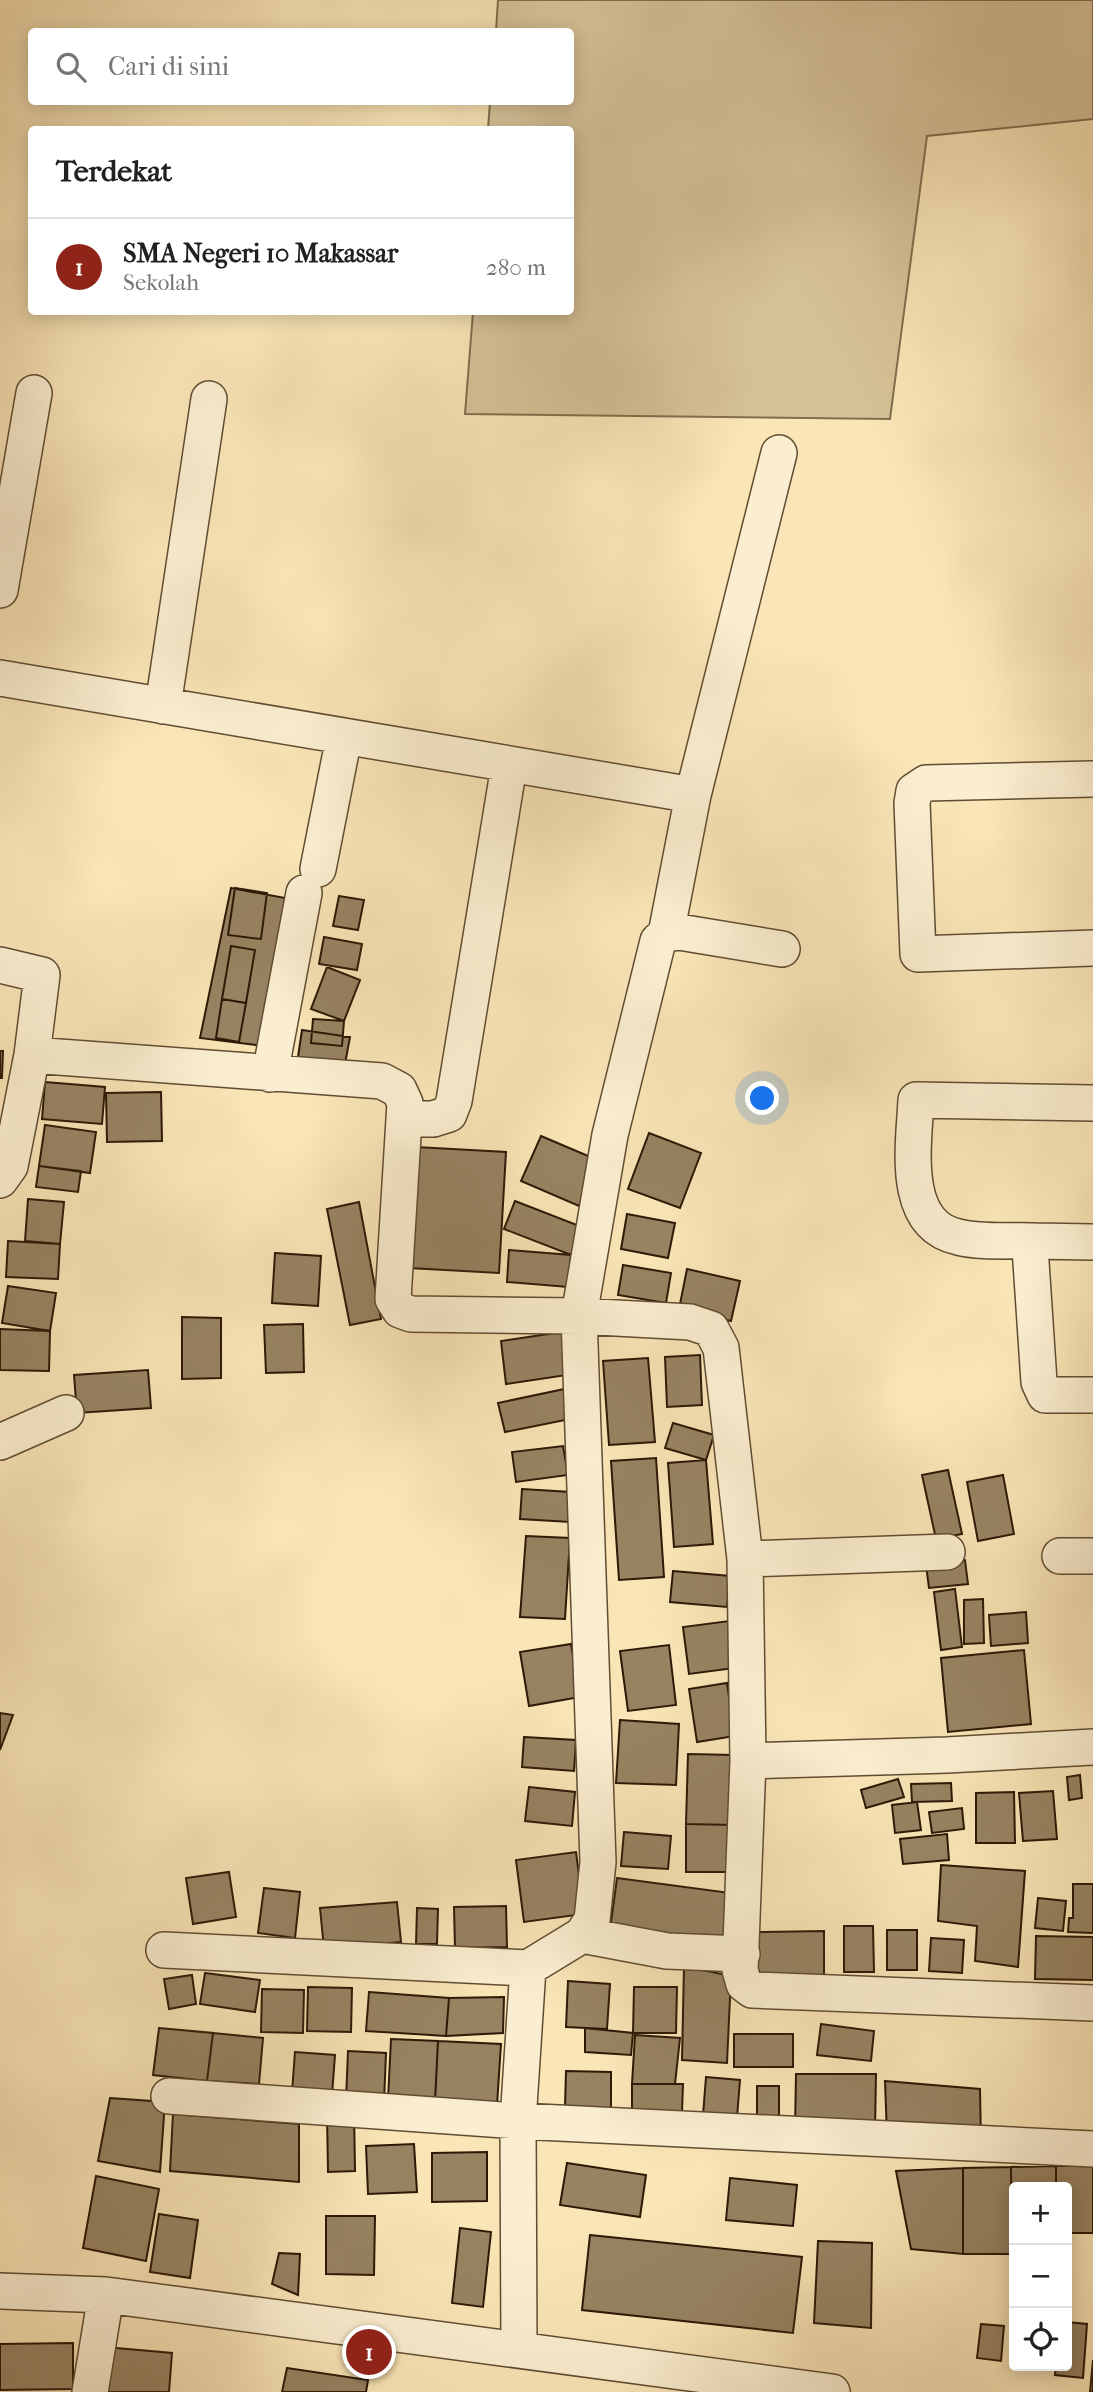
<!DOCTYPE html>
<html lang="id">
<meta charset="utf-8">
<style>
body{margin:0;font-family:"IM FELL French Canon",serif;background:#f2f2f2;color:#202124}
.controls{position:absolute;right:21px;bottom:21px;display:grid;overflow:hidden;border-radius:7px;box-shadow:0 4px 18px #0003}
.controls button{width:63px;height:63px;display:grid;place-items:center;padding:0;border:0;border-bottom:2px solid #e0e0e0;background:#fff;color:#202124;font:35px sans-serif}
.you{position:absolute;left:763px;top:1099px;width:24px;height:24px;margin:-18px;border:5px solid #fff;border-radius:50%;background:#1a73e8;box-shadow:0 0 0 10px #1a73e833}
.badge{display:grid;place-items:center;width:46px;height:46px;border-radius:50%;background:#8f2418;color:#fff;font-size:23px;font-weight:700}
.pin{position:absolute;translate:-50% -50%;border:4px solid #fff;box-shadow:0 2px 7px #0006}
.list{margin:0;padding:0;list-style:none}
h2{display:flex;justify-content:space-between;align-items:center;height:91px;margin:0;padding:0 28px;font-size:30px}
h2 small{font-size:23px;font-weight:400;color:#757577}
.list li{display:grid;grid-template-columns:46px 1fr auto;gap:21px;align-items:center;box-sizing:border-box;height:98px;padding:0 28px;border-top:2px solid #e0e0e0}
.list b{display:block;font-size:26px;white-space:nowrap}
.list p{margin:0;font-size:23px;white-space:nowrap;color:#757577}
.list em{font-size:23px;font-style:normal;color:#757577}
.icon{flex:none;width:38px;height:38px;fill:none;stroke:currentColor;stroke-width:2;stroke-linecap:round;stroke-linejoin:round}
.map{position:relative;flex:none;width:1093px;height:2392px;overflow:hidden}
.search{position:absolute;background:#fff;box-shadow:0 4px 18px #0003;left:28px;top:28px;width:546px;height:77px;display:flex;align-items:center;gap:18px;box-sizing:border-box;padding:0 24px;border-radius:7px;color:#757577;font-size:26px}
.panel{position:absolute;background:#fff;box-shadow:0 4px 18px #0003;left:28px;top:126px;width:546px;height:189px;border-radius:7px}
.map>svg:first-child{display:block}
.green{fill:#d6c298;stroke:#826e4f;stroke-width:2}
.building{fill:#978362;stroke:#2d1906;stroke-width:2}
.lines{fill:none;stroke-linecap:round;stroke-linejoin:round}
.minor-casing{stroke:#604c32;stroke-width:38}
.minor{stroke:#fbeed0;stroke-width:35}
</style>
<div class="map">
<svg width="1093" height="2392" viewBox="0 0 1093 2392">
<rect width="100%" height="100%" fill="#f9e5b6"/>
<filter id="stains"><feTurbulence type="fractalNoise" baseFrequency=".00286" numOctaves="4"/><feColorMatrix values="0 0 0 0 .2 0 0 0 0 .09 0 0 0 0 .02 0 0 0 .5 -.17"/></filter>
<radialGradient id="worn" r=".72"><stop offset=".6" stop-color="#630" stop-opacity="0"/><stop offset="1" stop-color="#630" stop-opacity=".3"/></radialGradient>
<!-- green -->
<path class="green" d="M 498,0 L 1093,0 L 1093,119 L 927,136 L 890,419 L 465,414 L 473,312 L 570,312 L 570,130 L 488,129 L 490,102 L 570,102 L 570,32 L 496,31 Z"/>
<!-- building -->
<path class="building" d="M 231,888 L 296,900 L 265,1046 L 200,1038 Z
M 235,888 L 267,893 L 261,939 L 228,935 Z
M 339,896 L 364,900 L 358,930 L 333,926 Z
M 324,937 L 362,944 L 357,970 L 319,964 Z
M 231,946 L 255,950 L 246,1003 L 222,999 Z
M 327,967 L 360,980 L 344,1021 L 311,1009 Z
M 222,999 L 246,1003 L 239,1042 L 216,1038 Z
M 313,1019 L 344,1021 L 342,1046 L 311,1043 Z
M 302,1030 L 350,1037 L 345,1064 L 298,1057 Z
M 0,1051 L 3,1051 L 2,1078 L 0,1078 Z
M 45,1082 L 105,1087 L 102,1124 L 42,1119 Z
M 161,1092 L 162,1141 L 107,1142 L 106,1093 Z
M 45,1125 L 96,1132 L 90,1173 L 39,1166 Z
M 649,1133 L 701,1153 L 680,1208 L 628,1189 Z
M 541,1136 L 600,1161 L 579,1206 L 521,1181 Z
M 416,1147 L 506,1152 L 499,1273 L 409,1268 Z
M 39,1166 L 81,1171 L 78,1192 L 36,1187 Z
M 28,1199 L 64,1202 L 60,1244 L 25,1241 Z
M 515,1201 L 582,1227 L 571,1255 L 504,1229 Z
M 359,1202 L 381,1319 L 350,1325 L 327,1209 Z
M 627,1214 L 675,1223 L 668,1258 L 621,1249 Z
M 8,1241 L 60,1244 L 58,1279 L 6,1277 Z
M 509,1250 L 571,1255 L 568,1287 L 507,1282 Z
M 275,1253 L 321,1256 L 318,1306 L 272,1303 Z
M 623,1265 L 671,1273 L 666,1303 L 618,1295 Z
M 687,1269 L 740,1281 L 731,1321 L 679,1309 Z
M 8,1286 L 56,1293 L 50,1331 L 2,1323 Z
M 182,1317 L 221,1318 L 221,1378 L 182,1379 Z
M 303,1324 L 304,1372 L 266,1373 L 264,1325 Z
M 0,1329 L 50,1331 L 49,1371 L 0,1370 Z
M 562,1332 L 567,1375 L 506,1384 L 501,1341 Z
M 700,1355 L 702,1405 L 667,1407 L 665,1357 Z
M 648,1358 L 655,1442 L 609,1445 L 603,1361 Z
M 148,1370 L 151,1408 L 77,1413 L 74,1375 Z
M 569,1388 L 575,1418 L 505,1432 L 498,1403 Z
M 673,1423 L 714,1435 L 706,1460 L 665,1448 Z
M 563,1446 L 568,1475 L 516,1482 L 512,1452 Z
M 656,1458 L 664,1577 L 619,1580 L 611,1461 Z
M 706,1460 L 713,1544 L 674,1547 L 668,1463 Z
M 948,1470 L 962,1534 L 936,1539 L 922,1475 Z
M 1003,1475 L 1014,1534 L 978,1541 L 967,1482 Z
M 522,1489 L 571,1492 L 570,1522 L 520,1519 Z
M 526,1536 L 570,1538 L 565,1619 L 520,1617 Z
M 965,1560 L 968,1584 L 929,1588 L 926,1565 Z
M 673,1571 L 730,1576 L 727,1607 L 670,1602 Z
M 955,1589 L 962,1647 L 941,1650 L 934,1592 Z
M 983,1599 L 984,1643 L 964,1644 L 964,1600 Z
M 1026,1612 L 1028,1643 L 991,1646 L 989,1615 Z
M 729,1621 L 735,1668 L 689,1674 L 683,1627 Z
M 571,1644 L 580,1697 L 529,1706 L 520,1652 Z
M 669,1645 L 676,1705 L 628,1711 L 620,1651 Z
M 1024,1650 L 1031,1724 L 948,1732 L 941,1658 Z
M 727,1683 L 735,1736 L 697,1742 L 689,1689 Z
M 0,1713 L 13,1715 L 0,1750 Z
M 620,1720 L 679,1724 L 676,1785 L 616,1783 Z
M 524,1737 L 576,1740 L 574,1771 L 522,1767 Z
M 688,1754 L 735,1755 L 734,1825 L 686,1824 Z
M 1080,1775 L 1082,1798 L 1069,1800 L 1067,1777 Z
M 898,1779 L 904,1797 L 866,1808 L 861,1790 Z
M 951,1783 L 952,1801 L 912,1802 L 911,1784 Z
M 529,1787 L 575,1792 L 572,1826 L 525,1821 Z
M 1053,1791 L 1057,1839 L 1023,1841 L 1019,1793 Z
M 1014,1792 L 1015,1843 L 976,1843 L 976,1793 Z
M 917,1802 L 921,1830 L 895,1833 L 892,1805 Z
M 962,1808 L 964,1829 L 932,1833 L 929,1812 Z
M 686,1824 L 734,1825 L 733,1872 L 686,1872 Z
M 624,1832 L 671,1836 L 668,1869 L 621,1866 Z
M 947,1834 L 949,1860 L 903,1864 L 900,1839 Z
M 576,1852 L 584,1914 L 524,1922 L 516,1860 Z
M 941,1865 L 1025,1871 L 1018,1967 L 975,1961 L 977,1926 L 938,1921 Z
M 229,1872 L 236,1917 L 193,1924 L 186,1878 Z
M 617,1878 L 738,1894 L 731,1946 L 610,1930 Z
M 1073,1884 L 1093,1884 L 1093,1933 L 1068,1932 L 1069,1918 L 1073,1918 Z
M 264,1888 L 300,1892 L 295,1938 L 258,1933 Z
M 1038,1898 L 1066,1901 L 1063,1931 L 1035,1928 Z
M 397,1902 L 401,1942 L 324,1949 L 320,1908 Z
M 506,1906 L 507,1947 L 455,1948 L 454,1907 Z
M 417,1908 L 438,1909 L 437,1944 L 416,1944 Z
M 844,1926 L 873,1926 L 874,1972 L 844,1972 Z
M 887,1930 L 917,1930 L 917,1970 L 887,1970 Z
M 824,1931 L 824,1975 L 757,1976 L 757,1932 Z
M 1036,1936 L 1093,1937 L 1093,1980 L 1035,1979 Z
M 931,1938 L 964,1940 L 962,1973 L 929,1971 Z
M 684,1966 L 731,1976 L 727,2063 L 682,2060 Z
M 205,1973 L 260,1980 L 255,2012 L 200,2004 Z
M 192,1975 L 196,2004 L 169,2009 L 164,1979 Z
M 568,1981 L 610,1984 L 607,2029 L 566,2027 Z
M 308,1987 L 352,1988 L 351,2032 L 307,2031 Z
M 634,1987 L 677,1987 L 676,2033 L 633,2033 Z
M 262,1989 L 304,1990 L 303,2033 L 261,2032 Z
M 369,1992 L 449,1998 L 446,2036 L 366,2031 Z
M 504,1997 L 503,2033 L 446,2036 L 449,1998 Z
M 821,2024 L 874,2031 L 871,2061 L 817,2055 Z
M 159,2028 L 213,2033 L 207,2081 L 153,2075 Z
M 585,2028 L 633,2033 L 631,2055 L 585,2052 Z
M 213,2033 L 263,2038 L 259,2084 L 207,2081 Z
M 734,2034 L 793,2034 L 793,2067 L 734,2067 Z
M 635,2035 L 680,2038 L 675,2084 L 632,2084 Z
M 391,2039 L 438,2041 L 435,2102 L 388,2100 Z
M 438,2041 L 501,2044 L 497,2105 L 435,2102 Z
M 348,2051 L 386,2053 L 384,2102 L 346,2100 Z
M 295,2052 L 335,2055 L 332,2095 L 292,2092 Z
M 566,2071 L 611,2072 L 611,2108 L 565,2108 Z
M 796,2074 L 876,2074 L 875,2131 L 795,2130 Z
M 706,2077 L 740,2080 L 737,2118 L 703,2115 Z
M 885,2081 L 980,2089 L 981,2144 L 887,2136 Z
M 632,2084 L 683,2084 L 682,2112 L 632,2112 Z
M 757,2086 L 779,2086 L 779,2120 L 757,2120 Z
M 110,2098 L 165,2102 L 160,2172 L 98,2161 Z
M 354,2113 L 355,2171 L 328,2172 L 327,2114 Z
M 173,2114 L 299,2124 L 299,2182 L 170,2171 Z
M 414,2144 L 417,2192 L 368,2194 L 366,2146 Z
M 487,2152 L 487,2201 L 432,2202 L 432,2153 Z
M 567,2163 L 646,2175 L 640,2217 L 560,2205 Z
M 1056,2166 L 1056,2187 L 1014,2187 L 1014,2254 L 1012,2254 L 1011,2167 Z
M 1056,2166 L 1093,2166 L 1093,2233 L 1067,2233 L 1067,2187 L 1056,2187 Z
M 1011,2167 L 1012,2254 L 963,2254 L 963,2168 Z
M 963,2168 L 963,2254 L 911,2249 L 896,2171 Z
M 96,2176 L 159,2189 L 146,2261 L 83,2248 Z
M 730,2178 L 797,2185 L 793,2226 L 726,2220 Z
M 159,2214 L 198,2220 L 190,2278 L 150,2272 Z
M 326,2216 L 375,2216 L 374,2275 L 326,2274 Z
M 460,2228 L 491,2232 L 483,2307 L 452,2303 Z
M 590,2235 L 802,2257 L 793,2333 L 582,2310 Z
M 818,2241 L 872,2243 L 871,2328 L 814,2323 Z
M 279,2253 L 300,2254 L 298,2295 L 272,2284 Z
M 1067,2322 L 1087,2324 L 1083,2378 L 1055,2375 L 1056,2366 L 1067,2366 Z
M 981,2324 L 1004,2326 L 1001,2361 L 977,2358 Z
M 73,2343 L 73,2389 L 0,2390 L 0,2344 Z
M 105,2347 L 172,2353 L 169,2392 L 102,2392 Z
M 1093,2360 L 1093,2392 L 1090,2392 Z
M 287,2368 L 368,2380 L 366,2392 L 282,2392 Z"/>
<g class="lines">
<defs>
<path id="minor" d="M 0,590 L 34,393
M 0,678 L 693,795
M 163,706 L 209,399
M 1093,779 L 926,783 L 914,791 L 912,803 L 918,954 L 1093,948
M 318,869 L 344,737
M 666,934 L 693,795 L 779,453
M 0,965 L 42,975 L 32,1055
M 270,1074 L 304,893
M 406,1119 L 433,1119 L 449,1114 L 454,1101 L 509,766
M 0,1180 L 10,1166 L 32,1055 L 382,1081 L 399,1090 L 405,1103 L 393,1299 L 400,1310 L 411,1314 L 579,1316 L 690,1322 L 711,1329 L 721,1348 L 745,1559 L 748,1761
M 1035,1241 C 1011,1240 982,1243 958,1237 C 900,1224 914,1144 916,1100 L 1093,1103
M 1093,1242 L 1035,1241 L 1030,1247 L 1039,1382 L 1045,1395 L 1093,1395
M 0,1442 L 66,1413
M 1060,1556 L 1093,1556
M 745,1559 L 947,1552
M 1093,1747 L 947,1755 L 748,1761 L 740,1970 L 744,1984 L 752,1990 L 1093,2003
M 582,1935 L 667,1951 L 742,1954
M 164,1950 L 528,1968 L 582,1935 L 592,1920 L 598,1862 L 579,1316 L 610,1135 L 658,941 L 666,934 L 679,932 L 782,949
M 169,2096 L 518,2121 L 1093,2149
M 0,2291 L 106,2295 L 832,2392
M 519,2349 L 518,2121 L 528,1968
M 90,2392 L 106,2295"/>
</defs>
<!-- minor casing -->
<use href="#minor" class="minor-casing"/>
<!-- minor -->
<use href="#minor" class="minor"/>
</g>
<rect width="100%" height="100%" filter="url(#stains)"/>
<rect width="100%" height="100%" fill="url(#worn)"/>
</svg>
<div class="controls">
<button>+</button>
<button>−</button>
<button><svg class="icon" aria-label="locate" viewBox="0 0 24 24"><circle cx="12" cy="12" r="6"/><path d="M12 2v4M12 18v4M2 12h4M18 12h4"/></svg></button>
</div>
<div class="you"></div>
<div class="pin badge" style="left:369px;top:2352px">1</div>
<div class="search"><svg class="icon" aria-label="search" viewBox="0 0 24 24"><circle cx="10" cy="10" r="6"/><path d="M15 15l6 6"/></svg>Cari di sini</div>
<section class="panel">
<h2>Terdekat<small></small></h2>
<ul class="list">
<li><span class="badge">1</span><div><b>SMA Negeri 10 Makassar</b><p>Sekolah</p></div><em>280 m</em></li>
</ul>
</section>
</div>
